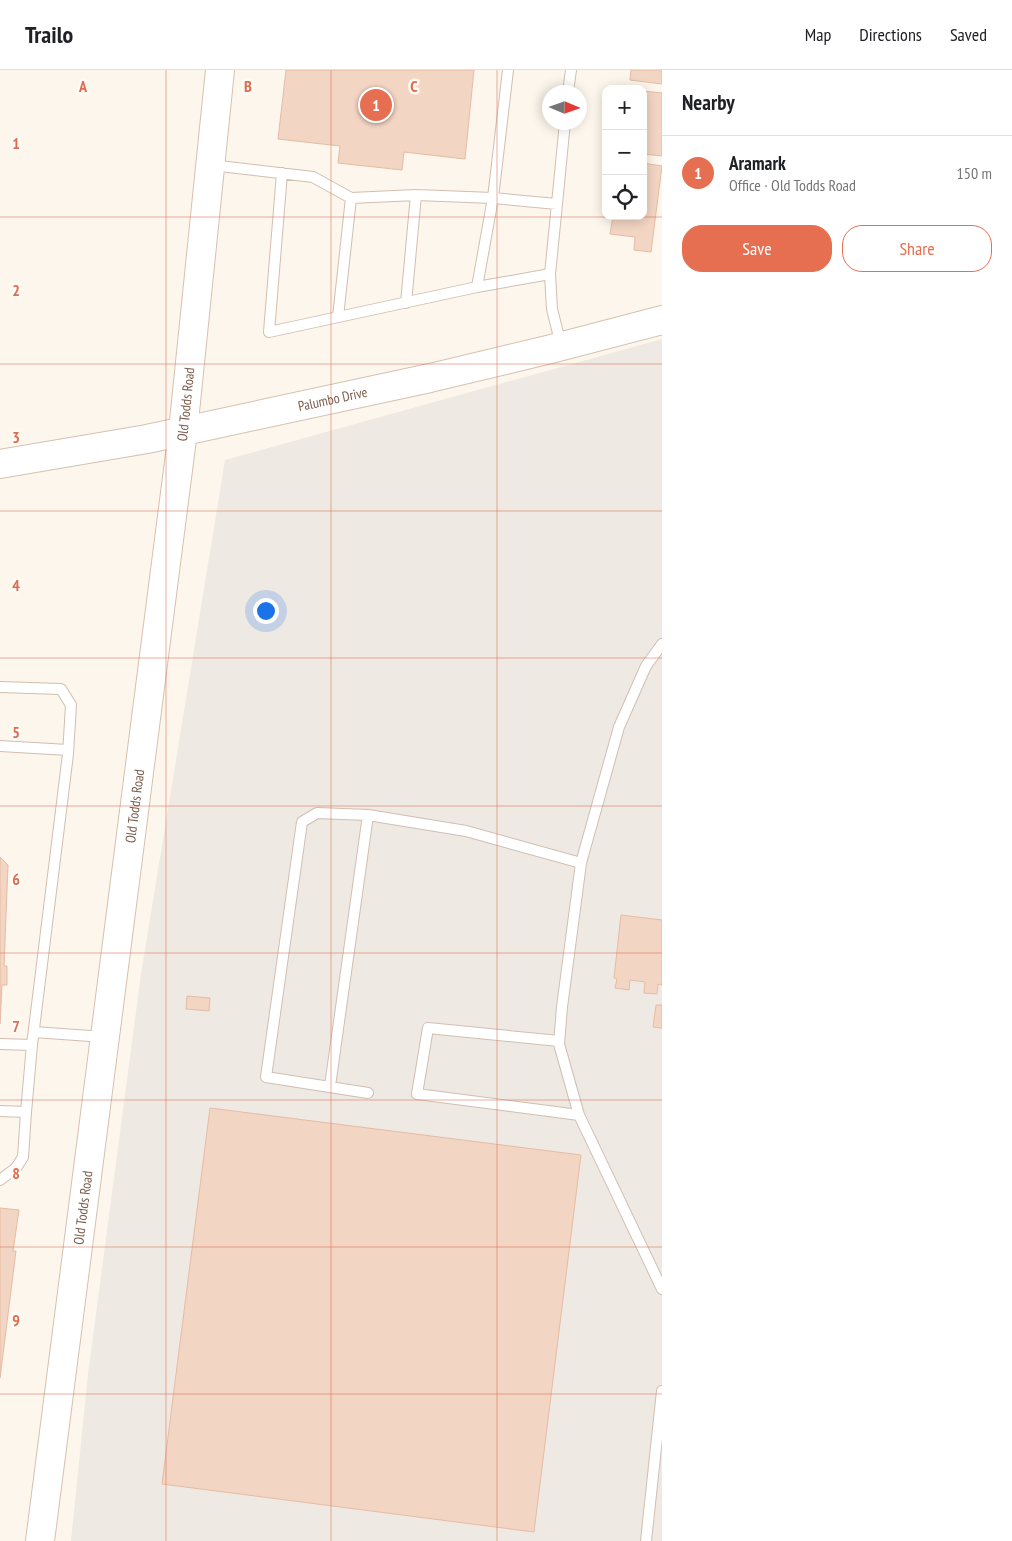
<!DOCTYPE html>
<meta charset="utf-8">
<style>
body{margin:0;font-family:"PT Sans Narrow",sans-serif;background:#f6f6f6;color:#202124}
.controls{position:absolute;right:15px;top:15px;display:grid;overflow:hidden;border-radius:10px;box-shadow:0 2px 12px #0003}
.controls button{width:45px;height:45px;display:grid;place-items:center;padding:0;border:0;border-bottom:1px solid #e0e0e0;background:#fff;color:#202124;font:25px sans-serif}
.compass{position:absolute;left:542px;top:15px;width:45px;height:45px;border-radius:50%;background:#fff;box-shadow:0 2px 12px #0003;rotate:92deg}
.you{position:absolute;left:265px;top:540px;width:18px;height:18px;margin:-12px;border:4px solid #fff;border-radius:50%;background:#1a73e8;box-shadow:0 0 0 8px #1a73e833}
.badge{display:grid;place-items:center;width:32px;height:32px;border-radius:50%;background:#e76f51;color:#fff;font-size:16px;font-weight:700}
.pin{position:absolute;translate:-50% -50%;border:2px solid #fff;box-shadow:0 1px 5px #0006}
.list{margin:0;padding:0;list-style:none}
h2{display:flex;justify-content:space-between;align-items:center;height:65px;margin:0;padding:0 20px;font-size:21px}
h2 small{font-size:16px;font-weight:400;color:#757577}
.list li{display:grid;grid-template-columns:32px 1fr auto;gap:15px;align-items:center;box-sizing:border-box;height:75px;padding:0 20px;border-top:1px solid #e0e0e0}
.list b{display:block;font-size:19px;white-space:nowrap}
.list p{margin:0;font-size:16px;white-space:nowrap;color:#757577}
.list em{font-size:16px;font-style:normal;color:#757577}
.actions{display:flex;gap:10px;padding:15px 20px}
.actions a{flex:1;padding:11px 0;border:1px solid #e76f51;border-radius:20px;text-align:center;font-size:18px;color:#e76f51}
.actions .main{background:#e76f51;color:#fff}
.icon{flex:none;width:28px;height:28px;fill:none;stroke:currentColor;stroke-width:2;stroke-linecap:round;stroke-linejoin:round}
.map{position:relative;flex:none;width:662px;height:1471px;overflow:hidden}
header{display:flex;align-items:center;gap:30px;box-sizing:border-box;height:70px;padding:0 25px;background:#fff;border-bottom:1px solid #e0e0e0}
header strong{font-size:24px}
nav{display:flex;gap:28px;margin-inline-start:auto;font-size:18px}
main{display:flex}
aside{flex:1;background:#fff}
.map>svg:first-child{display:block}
.industrial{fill:#efe9e4}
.building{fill:#f3d5c3;stroke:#e6bba3}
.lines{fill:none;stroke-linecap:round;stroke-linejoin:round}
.lane-casing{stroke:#d1beb0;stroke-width:12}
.secondary-casing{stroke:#d6c0b0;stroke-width:30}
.lane{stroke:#fff;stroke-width:10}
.secondary{stroke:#fff;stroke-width:28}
.grid{fill:none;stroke:#dc6d51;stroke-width:1;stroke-opacity:0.55}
.labels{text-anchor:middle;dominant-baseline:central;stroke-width:5;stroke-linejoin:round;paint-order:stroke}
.street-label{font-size:14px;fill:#7a5c4d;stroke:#fffaf3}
.grid-label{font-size:16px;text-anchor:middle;font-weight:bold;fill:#dc6d51;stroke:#fffaf3;stroke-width:5;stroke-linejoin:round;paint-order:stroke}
</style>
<header>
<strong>Trailo</strong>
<nav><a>Map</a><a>Directions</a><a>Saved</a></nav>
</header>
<main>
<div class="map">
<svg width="662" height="1471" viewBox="0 0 662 1471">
<rect width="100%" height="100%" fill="#fdf6ec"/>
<!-- industrial -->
<path class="industrial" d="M 662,269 L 662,1471 L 71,1471 L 88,1304 L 141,904 L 225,390 Z"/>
<!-- building -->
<path class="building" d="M 286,0 L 474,0 L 465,89 L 404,82 L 402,100 L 338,93 L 340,76 L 278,69 Z
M 631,0 L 662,0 L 662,14 L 630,10 Z
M 643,21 L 662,23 L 662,86 L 643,84 Z
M 643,93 L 662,96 L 651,182 L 634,180 L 635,167 L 610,164 L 613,146 L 643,146 Z
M 0,787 L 8,795 L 4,896 L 7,896 L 7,915 L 2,915 L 0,954 Z
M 621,845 L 662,850 L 662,915 L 658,914 L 657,924 L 644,923 L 645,912 L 630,910 L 629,920 L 615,918 L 617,909 L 614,908 Z
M 187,926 L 210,928 L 209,941 L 186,939 Z
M 656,935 L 662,935 L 662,958 L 653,957 Z
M 210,1038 L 581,1085 L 534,1462 L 162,1414 Z
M 0,1138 L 19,1140 L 13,1181 L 16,1181 L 0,1308 Z"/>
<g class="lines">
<defs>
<path id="lane" d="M 568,22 L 571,0
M 211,95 L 313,107 L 351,128 L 416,125 L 493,128 L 557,134 L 550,204 L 552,239 L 561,275
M 282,103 L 269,262 L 477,217 L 550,204
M 557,134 L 565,52
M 477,217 L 493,128 L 508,0
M 406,233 L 416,125
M 338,247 L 351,128
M 662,574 L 646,596 L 619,657 L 581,793 L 562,937 L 559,974 L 579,1045 L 662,1219
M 0,617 L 61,619 L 71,635 L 68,684 L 32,975 L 26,1042 L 0,1041
M 0,676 L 68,680
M 34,962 L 104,967
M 559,971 L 428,958 L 417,1024 L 579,1045
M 0,974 L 32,975
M 330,1016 L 368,745
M 368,1023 L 266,1007 L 302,752 L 317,743 L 368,745 L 466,761 L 581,793
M 0,1110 L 16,1098 L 23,1087 L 26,1042
M 646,1471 L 662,1321"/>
<g id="secondary">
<path id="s1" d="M 0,394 L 147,369 L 430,308 L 551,279 L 662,250"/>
<path id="s2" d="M 40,1471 L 183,361 L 220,0"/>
</g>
</defs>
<!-- lane casing -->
<use href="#lane" class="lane-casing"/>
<!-- secondary casing -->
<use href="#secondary" class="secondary-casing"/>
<!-- lane -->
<use href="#lane" class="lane"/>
<!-- secondary -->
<use href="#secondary" class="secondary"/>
</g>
<!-- grid -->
<path class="grid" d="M 166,0 L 166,1471M 331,0 L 331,1471M 497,0 L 497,1471M 0,147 L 662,147M 0,294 L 662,294M 0,441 L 662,441M 0,588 L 662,588M 0,736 L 662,736M 0,883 L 662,883M 0,1030 L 662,1030M 0,1177 L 662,1177M 0,1324 L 662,1324"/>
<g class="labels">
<!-- street labels -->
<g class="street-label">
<text stroke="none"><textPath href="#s1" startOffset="339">Palumbo Drive</textPath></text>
<text stroke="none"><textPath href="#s2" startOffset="1146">Old Todds Road</textPath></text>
<text stroke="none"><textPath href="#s2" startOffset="741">Old Todds Road</textPath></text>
<text stroke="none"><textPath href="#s2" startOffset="336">Old Todds Road</textPath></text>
</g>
</g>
<g class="grid-label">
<text x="83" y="22">A</text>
<text x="248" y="22">B</text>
<text x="414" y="22">C</text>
<text x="16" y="79">1</text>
<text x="16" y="226">2</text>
<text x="16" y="373">3</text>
<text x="16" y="521">4</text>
<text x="16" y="668">5</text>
<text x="16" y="815">6</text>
<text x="16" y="962">7</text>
<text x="16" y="1109">8</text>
<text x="16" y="1256">9</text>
</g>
</svg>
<div class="controls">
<button>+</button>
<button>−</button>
<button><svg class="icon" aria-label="locate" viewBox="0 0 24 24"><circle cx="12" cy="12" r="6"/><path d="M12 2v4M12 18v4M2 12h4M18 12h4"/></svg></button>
</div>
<svg class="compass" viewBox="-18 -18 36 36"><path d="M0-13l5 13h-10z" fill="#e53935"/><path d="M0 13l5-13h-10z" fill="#757577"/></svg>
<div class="you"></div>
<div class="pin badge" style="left:376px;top:35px">1</div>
</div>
<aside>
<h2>Nearby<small></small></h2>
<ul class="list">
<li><span class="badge">1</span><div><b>Aramark</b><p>Office · Old Todds Road</p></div><em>150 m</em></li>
</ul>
<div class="actions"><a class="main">Save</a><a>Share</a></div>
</aside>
</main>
